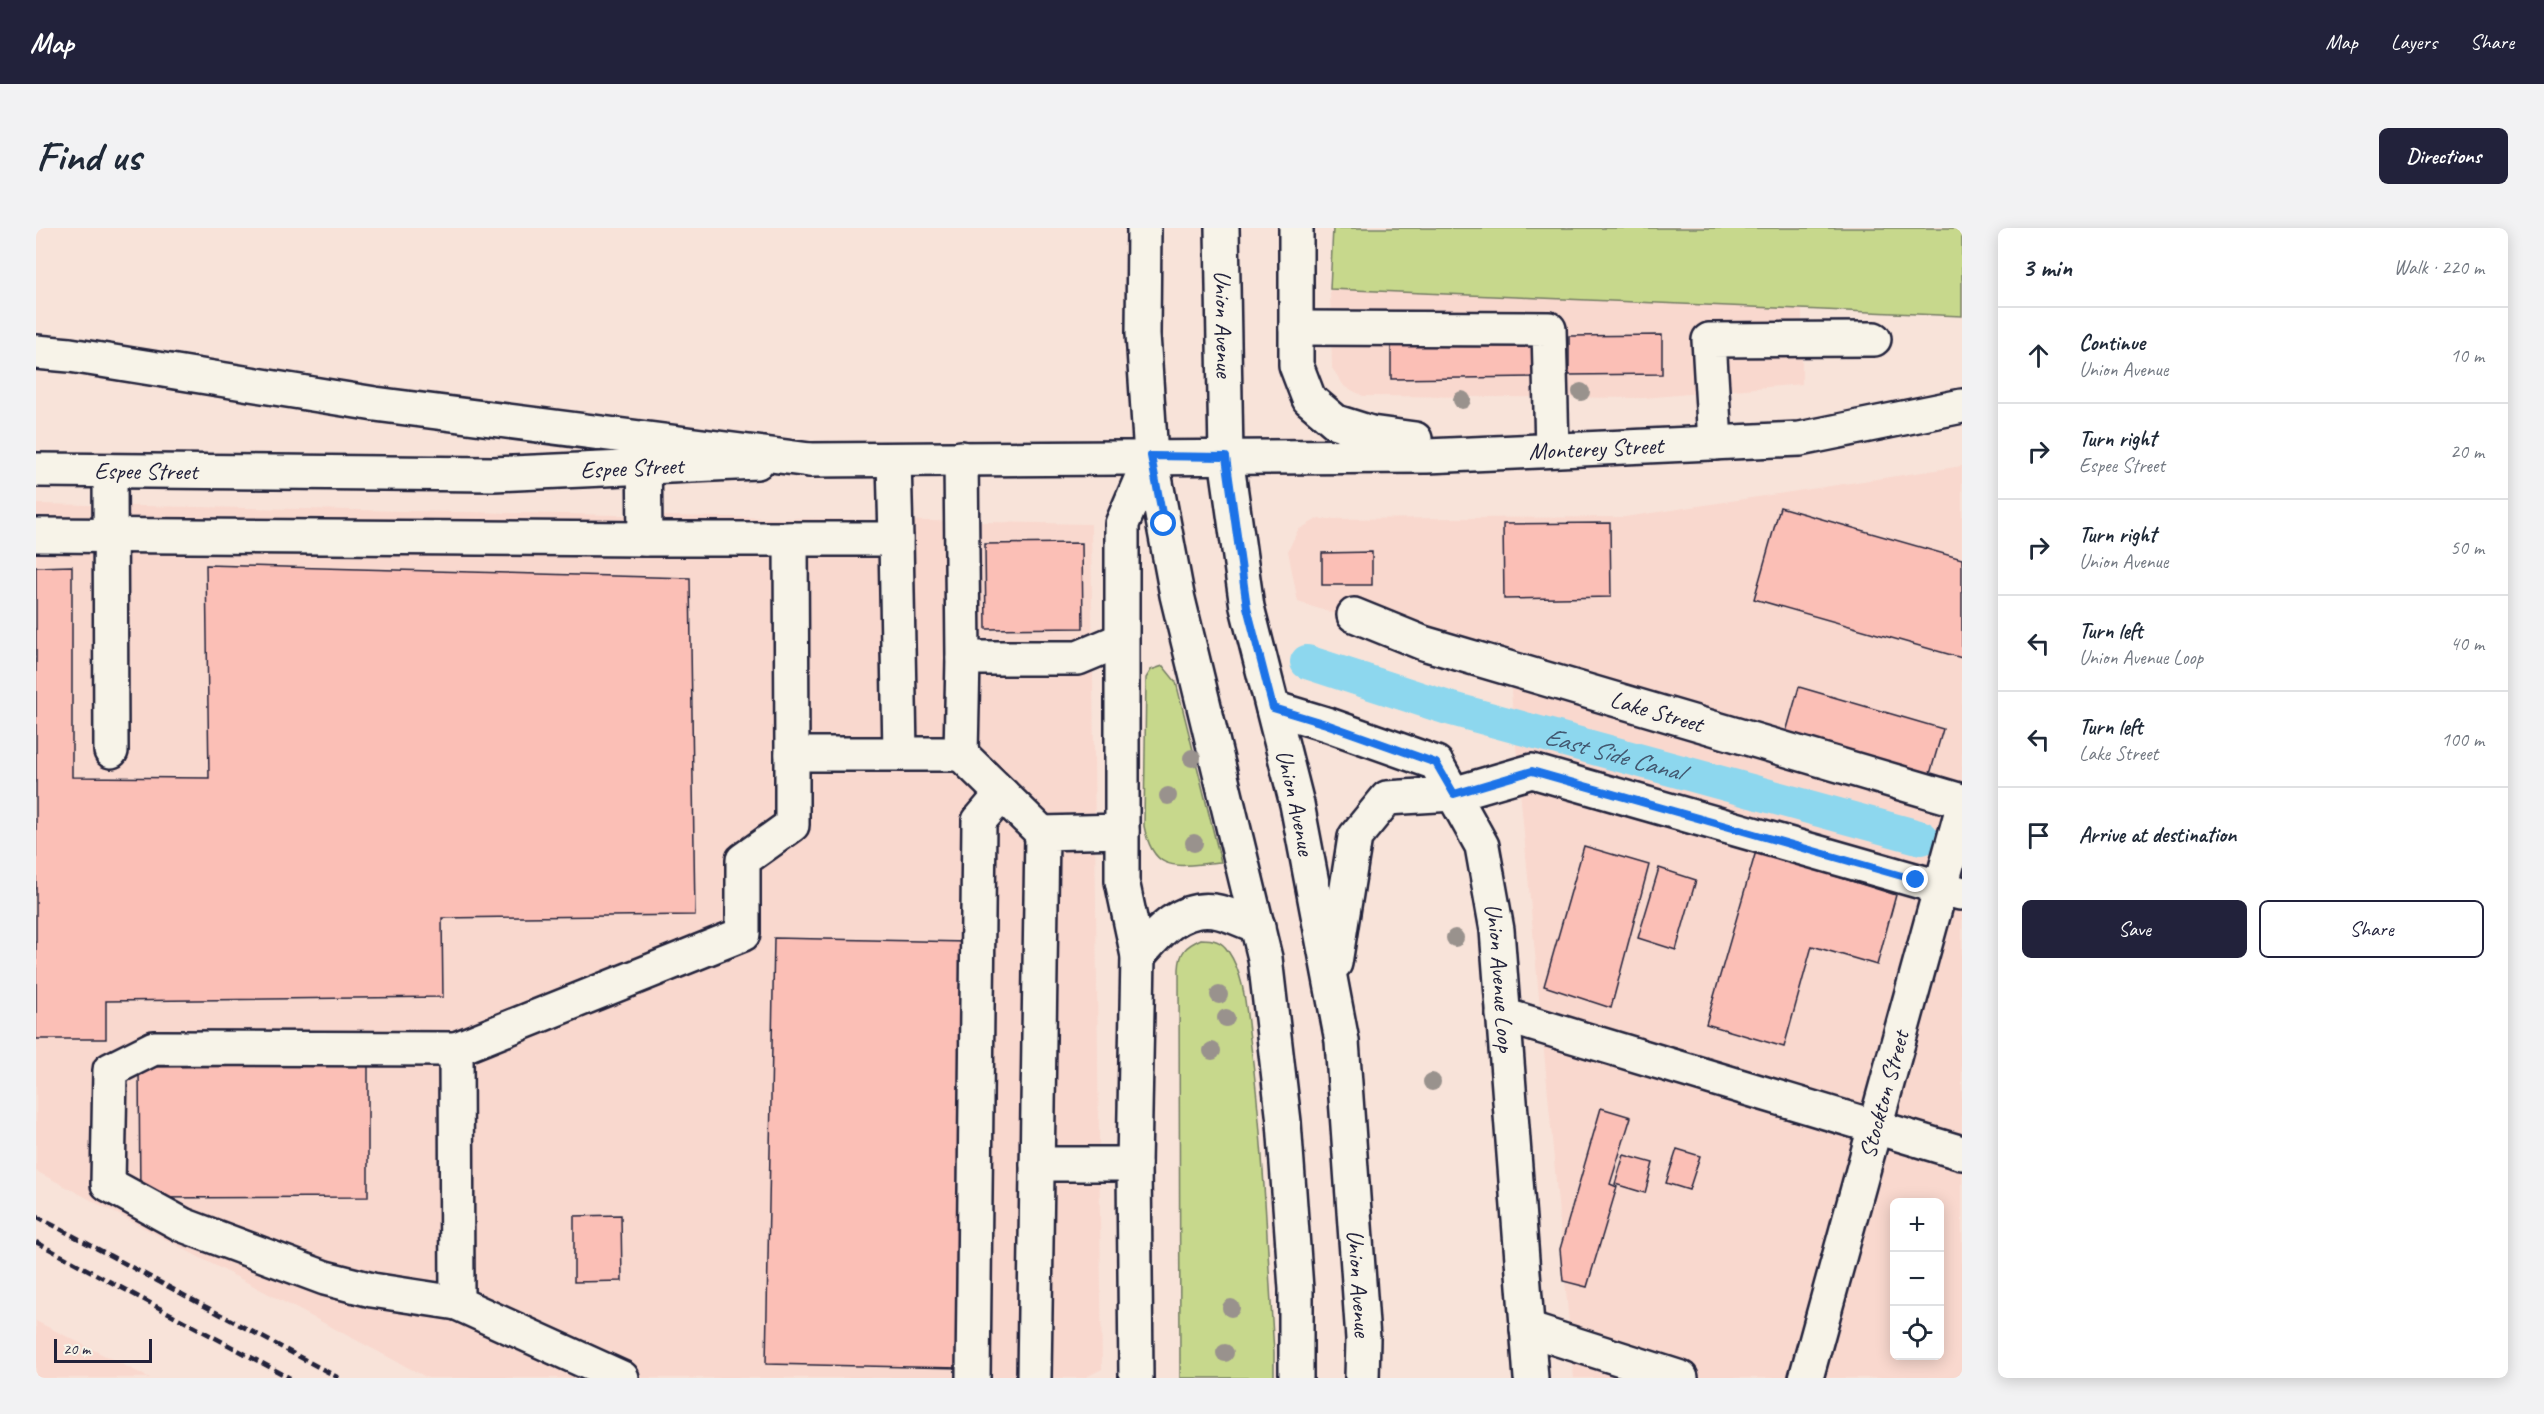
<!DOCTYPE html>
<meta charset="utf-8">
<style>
body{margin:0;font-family:Caveat,sans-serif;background:#f2f2f3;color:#1f2937}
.controls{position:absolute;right:18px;bottom:18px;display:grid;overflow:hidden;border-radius:9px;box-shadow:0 3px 15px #0003}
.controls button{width:54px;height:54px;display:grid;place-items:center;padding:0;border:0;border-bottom:2px solid #e0e1e3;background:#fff;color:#1f2937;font:30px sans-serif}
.scale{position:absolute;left:18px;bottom:15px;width:98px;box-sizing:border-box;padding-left:6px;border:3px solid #22223b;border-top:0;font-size:16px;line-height:21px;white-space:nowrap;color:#22223b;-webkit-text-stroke:4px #f7f3e8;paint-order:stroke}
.stop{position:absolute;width:18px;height:18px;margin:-14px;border:4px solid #1a73e8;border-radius:50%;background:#fff}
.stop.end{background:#1a73e8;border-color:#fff;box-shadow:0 2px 6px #0008}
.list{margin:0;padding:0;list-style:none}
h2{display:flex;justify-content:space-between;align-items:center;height:78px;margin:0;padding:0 24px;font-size:26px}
h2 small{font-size:20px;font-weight:400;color:#747a83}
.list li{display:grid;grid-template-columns:39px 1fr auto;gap:18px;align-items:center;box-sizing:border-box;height:96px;padding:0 24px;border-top:2px solid #e0e1e3}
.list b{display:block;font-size:22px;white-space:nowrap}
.list p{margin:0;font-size:20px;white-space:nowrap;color:#747a83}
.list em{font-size:20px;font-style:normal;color:#747a83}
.actions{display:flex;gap:12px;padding:18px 24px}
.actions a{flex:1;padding:14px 0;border:2px solid #22223b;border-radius:9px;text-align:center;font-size:21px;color:#22223b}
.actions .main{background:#22223b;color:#fff}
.icon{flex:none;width:33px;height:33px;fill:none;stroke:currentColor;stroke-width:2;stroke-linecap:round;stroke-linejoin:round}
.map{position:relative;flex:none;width:1926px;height:1150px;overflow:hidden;border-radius:9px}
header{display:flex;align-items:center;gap:36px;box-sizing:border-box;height:84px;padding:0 30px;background:#22223b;color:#fff}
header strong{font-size:28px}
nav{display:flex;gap:33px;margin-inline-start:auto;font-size:21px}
.intro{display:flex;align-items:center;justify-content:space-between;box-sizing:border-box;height:144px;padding:0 36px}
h1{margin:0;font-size:42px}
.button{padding:15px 27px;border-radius:9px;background:#22223b;color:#fff;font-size:21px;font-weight:700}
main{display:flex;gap:36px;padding:0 36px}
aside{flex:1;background:#fff;border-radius:9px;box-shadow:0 3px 15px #0003}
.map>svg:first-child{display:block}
.built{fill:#f9d8ce;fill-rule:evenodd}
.green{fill:#c7d88c;stroke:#747d64;stroke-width:1.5}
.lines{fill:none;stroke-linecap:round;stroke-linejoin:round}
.canal{stroke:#8dd7ee;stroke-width:34}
.building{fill:#fbbfb6;stroke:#22223b;stroke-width:1.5}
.minor-casing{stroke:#22223b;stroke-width:38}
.major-casing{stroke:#22223b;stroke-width:38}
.highway-casing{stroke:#22223b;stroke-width:38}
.minor{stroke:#f7f3e8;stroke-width:33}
.major{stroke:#f7f3e8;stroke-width:33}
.highway{stroke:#f7f3e8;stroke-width:33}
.rail{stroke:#22223b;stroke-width:4.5;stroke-dasharray:9 4.5;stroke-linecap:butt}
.tree{fill:#99928d}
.route{stroke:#1a73e8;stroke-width:8}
.labels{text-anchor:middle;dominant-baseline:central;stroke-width:4.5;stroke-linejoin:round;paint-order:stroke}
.street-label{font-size:24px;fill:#22223b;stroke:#f7f3e8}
.water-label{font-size:26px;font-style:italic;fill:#425871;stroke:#f7f3e8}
</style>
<header>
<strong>Map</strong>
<nav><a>Map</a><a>Layers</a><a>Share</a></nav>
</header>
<div class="intro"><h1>Find us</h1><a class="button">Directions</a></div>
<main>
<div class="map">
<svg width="1926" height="1150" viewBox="0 0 1926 1150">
<rect width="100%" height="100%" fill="#f8e3d9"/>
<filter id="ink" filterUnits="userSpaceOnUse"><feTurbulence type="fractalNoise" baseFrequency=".0167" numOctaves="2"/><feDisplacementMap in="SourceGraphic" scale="12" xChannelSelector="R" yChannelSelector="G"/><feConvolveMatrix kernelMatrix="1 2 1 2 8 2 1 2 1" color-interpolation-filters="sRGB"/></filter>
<g filter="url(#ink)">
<!-- built -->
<path class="built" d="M 1294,61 L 1766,81 L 1766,156 L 1608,170 L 1327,168 L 1308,158 L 1296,140 Z
M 1926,238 L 1926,1150 L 1538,1150 L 1473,442 L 1262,374 L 1252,323 L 1262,302 L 1281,291 L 1589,289 ZM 1858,974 L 1904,974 L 1904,1128 L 1858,1128 Z
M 0,276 L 1055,296 L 1066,1141 L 1048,1150 L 392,1150 L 0,943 Z
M 0,1093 L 114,1150 L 0,1150 Z"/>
<!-- green -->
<path class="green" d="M 1297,0 L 1926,0 L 1926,88 L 1294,61 Z
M 1127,438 L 1140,454 L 1185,634 C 1144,637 1118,649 1108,598 L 1110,450 L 1115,442 Z
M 1165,711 C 1177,711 1186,713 1192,723 C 1209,748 1210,782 1214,811 C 1228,914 1231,1020 1238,1124 L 1238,1150 L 1144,1150 L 1143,741 C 1144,723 1150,718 1165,711 Z"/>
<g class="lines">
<!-- canal -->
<path class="canal" id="s1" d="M 1271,434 L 1409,479 L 1886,610"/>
</g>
<!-- building -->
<path class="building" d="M 1626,107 L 1626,146 L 1533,147 L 1533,108 Z
M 1498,112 L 1499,149 L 1355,151 L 1355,114 Z
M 1744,279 L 1926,331 L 1926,430 L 1718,371 Z
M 1574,295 L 1575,369 L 1468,371 L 1467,296 Z
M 1046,315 L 1047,400 L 950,401 L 949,316 Z
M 1336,324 L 1336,357 L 1286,357 L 1286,325 Z
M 170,337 L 654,350 L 659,687 L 406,690 L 407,769 L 70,773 L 70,811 L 0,811 L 0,339 L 36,338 L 36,549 L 173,550 Z
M 1763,459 L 1907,501 L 1892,553 L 1748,511 Z
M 1548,618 L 1613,637 L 1575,780 L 1508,758 Z
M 1720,623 L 1860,667 L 1841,737 L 1776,718 L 1748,819 L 1670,796 Z
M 1623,640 L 1660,652 L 1640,722 L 1602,710 Z
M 738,710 L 931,714 L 924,1140 L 730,1136 Z
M 332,837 L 332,969 L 104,970 L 103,839 Z
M 1565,880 L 1595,889 L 1574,956 L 1581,959 L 1551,1059 L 1527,1053 L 1524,1021 Z
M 1641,921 L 1664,928 L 1653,962 L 1630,955 Z
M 1588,927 L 1617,935 L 1609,965 L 1579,956 Z
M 585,987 L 586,1053 L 538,1054 L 538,988 Z"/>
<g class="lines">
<defs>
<g id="minor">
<path d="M 1260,100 L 1513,101 L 1516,222"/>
<path d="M 1679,215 L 1673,112 L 1838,111"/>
<path d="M 925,230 L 927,430 L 1042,430 L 1085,412"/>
<path id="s2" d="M 0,242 L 457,246 L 721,234"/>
<path d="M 74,243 L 75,523"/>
<path d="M 0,307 L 609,311 L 608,217"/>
<path d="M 609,311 L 860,311 L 858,232"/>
<path d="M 755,311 L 756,526 L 925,526 L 927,430"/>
<path d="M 860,311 L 864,525"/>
<path id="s3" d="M 1318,387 L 1387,415 L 1926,573"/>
<path id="s4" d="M 1237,480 L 1290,496 L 1400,535 L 1446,618 L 1461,702 L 1495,1150"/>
<path d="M 925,526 L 1006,605"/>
<path d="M 1417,566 L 1496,543 L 1924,665"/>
<path d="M 1467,787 L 1926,925"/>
<path d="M 420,821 L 118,820 L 74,842 L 72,956 L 147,997 L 289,1050 L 336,1062 L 421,1075"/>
<path d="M 1001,936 L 1098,936"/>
<path d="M 1491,1101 L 1645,1150"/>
<path d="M 586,1150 L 421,1075 L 420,821 L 707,706 L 707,632 L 756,597 L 756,526"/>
<path d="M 937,1150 L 943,593 L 966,566"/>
<path d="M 998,1150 L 1006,605 L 1086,603"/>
<path d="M 1100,1150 L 1098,936 L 1102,728 L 1086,653 L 1086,296 L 1115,228"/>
<path id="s5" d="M 1770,1150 L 1926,582"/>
</g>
<g id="major">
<path d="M 1108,0 L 1107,106 L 1115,228 L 1141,367 L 1229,730 L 1248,894 L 1260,1061 L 1260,1150"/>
<path id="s6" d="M 1186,0 L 1190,229 L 1211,379 L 1261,576 L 1306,813 L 1327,1111 L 1326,1150"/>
<path d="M 1260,0 L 1260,137 L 1273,171 L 1300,194 L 1335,205 L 1379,211"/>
<path id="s7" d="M 774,232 L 1391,228 L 1764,211 L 1926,178"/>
<path d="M 1102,728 C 1122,705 1144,678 1178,683 C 1193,685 1209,694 1222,698"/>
<path d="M 1299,735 L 1319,609 L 1351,570 L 1417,566"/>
</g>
<path id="highway" d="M 0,124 L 34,127 L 339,176 L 774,232"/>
</defs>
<!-- minor casing -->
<use href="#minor" class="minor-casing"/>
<!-- major casing -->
<use href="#major" class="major-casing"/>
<!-- highway casing -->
<use href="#highway" class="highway-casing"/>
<!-- minor -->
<use href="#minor" class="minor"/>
<!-- major -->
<use href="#major" class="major"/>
<!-- highway -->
<use href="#highway" class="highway"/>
<!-- rail -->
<path class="rail" d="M 0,988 L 303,1150
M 0,1014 L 254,1150"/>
</g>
<!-- trees -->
<g class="tree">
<circle cx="1545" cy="164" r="9"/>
<circle cx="1426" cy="172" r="9"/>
<circle cx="1156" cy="530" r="9"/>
<circle cx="1132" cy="568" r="9"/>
<circle cx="1158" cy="615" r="9"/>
<circle cx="1419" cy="710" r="9"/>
<circle cx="1183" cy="767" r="9"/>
<circle cx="1190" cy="790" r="9"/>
<circle cx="1176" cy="823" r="9"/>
<circle cx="1396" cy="854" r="9"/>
<circle cx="1195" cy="1080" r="9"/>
<circle cx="1189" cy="1125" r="9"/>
</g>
</g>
<g class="lines" filter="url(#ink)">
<!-- route -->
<path class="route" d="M 1128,296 L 1115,228 L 1190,229 L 1211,379 L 1237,480 L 1290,496 L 1400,535 L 1418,566 L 1496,543 L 1880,652"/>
</g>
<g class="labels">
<!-- street labels -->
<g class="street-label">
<text stroke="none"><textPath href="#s6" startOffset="96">Union Avenue</textPath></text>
<text stroke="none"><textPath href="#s7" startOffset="786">Monterey Street</textPath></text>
<text stroke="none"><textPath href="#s2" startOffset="596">Espee Street</textPath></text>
<text stroke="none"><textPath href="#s2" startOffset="110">Espee Street</textPath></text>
<text stroke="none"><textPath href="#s3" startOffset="318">Lake Street</textPath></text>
<text stroke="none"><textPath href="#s6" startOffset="582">Union Avenue</textPath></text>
<text stroke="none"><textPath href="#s4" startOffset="400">Union Avenue Loop</textPath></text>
<text stroke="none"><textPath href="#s5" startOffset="294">Stockton Street</textPath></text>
<text stroke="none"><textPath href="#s6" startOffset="1068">Union Avenue</textPath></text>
</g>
<!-- water labels -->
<g class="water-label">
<text stroke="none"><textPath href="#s1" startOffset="320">East Side Canal</textPath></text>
</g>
</g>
</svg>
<div class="controls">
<button>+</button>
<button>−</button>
<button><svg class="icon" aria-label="locate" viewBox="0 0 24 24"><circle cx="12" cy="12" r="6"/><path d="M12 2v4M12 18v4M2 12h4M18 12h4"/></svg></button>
</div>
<div class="scale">20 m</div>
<div class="stop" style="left:1128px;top:296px"></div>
<div class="stop end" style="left:1880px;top:652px"></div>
</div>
<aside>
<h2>3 min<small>Walk · 220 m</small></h2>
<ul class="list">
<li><svg class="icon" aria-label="ahead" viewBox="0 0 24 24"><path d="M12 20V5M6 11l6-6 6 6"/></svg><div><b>Continue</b><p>Union Avenue</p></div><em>10 m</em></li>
<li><svg class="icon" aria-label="right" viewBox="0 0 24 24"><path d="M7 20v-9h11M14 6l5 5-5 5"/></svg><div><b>Turn right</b><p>Espee Street</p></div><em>20 m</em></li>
<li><svg class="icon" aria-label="right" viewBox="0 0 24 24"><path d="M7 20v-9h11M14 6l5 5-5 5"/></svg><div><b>Turn right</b><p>Union Avenue</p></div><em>50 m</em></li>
<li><svg class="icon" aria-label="left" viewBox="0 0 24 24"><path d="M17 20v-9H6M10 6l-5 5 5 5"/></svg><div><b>Turn left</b><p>Union Avenue Loop</p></div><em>40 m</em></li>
<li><svg class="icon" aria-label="left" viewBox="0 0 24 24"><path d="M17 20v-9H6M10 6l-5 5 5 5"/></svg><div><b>Turn left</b><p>Lake Street</p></div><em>100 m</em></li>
<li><svg class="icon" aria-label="arrive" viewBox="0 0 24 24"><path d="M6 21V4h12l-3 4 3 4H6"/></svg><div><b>Arrive at destination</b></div></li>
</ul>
<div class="actions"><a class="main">Save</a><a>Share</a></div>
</aside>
</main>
